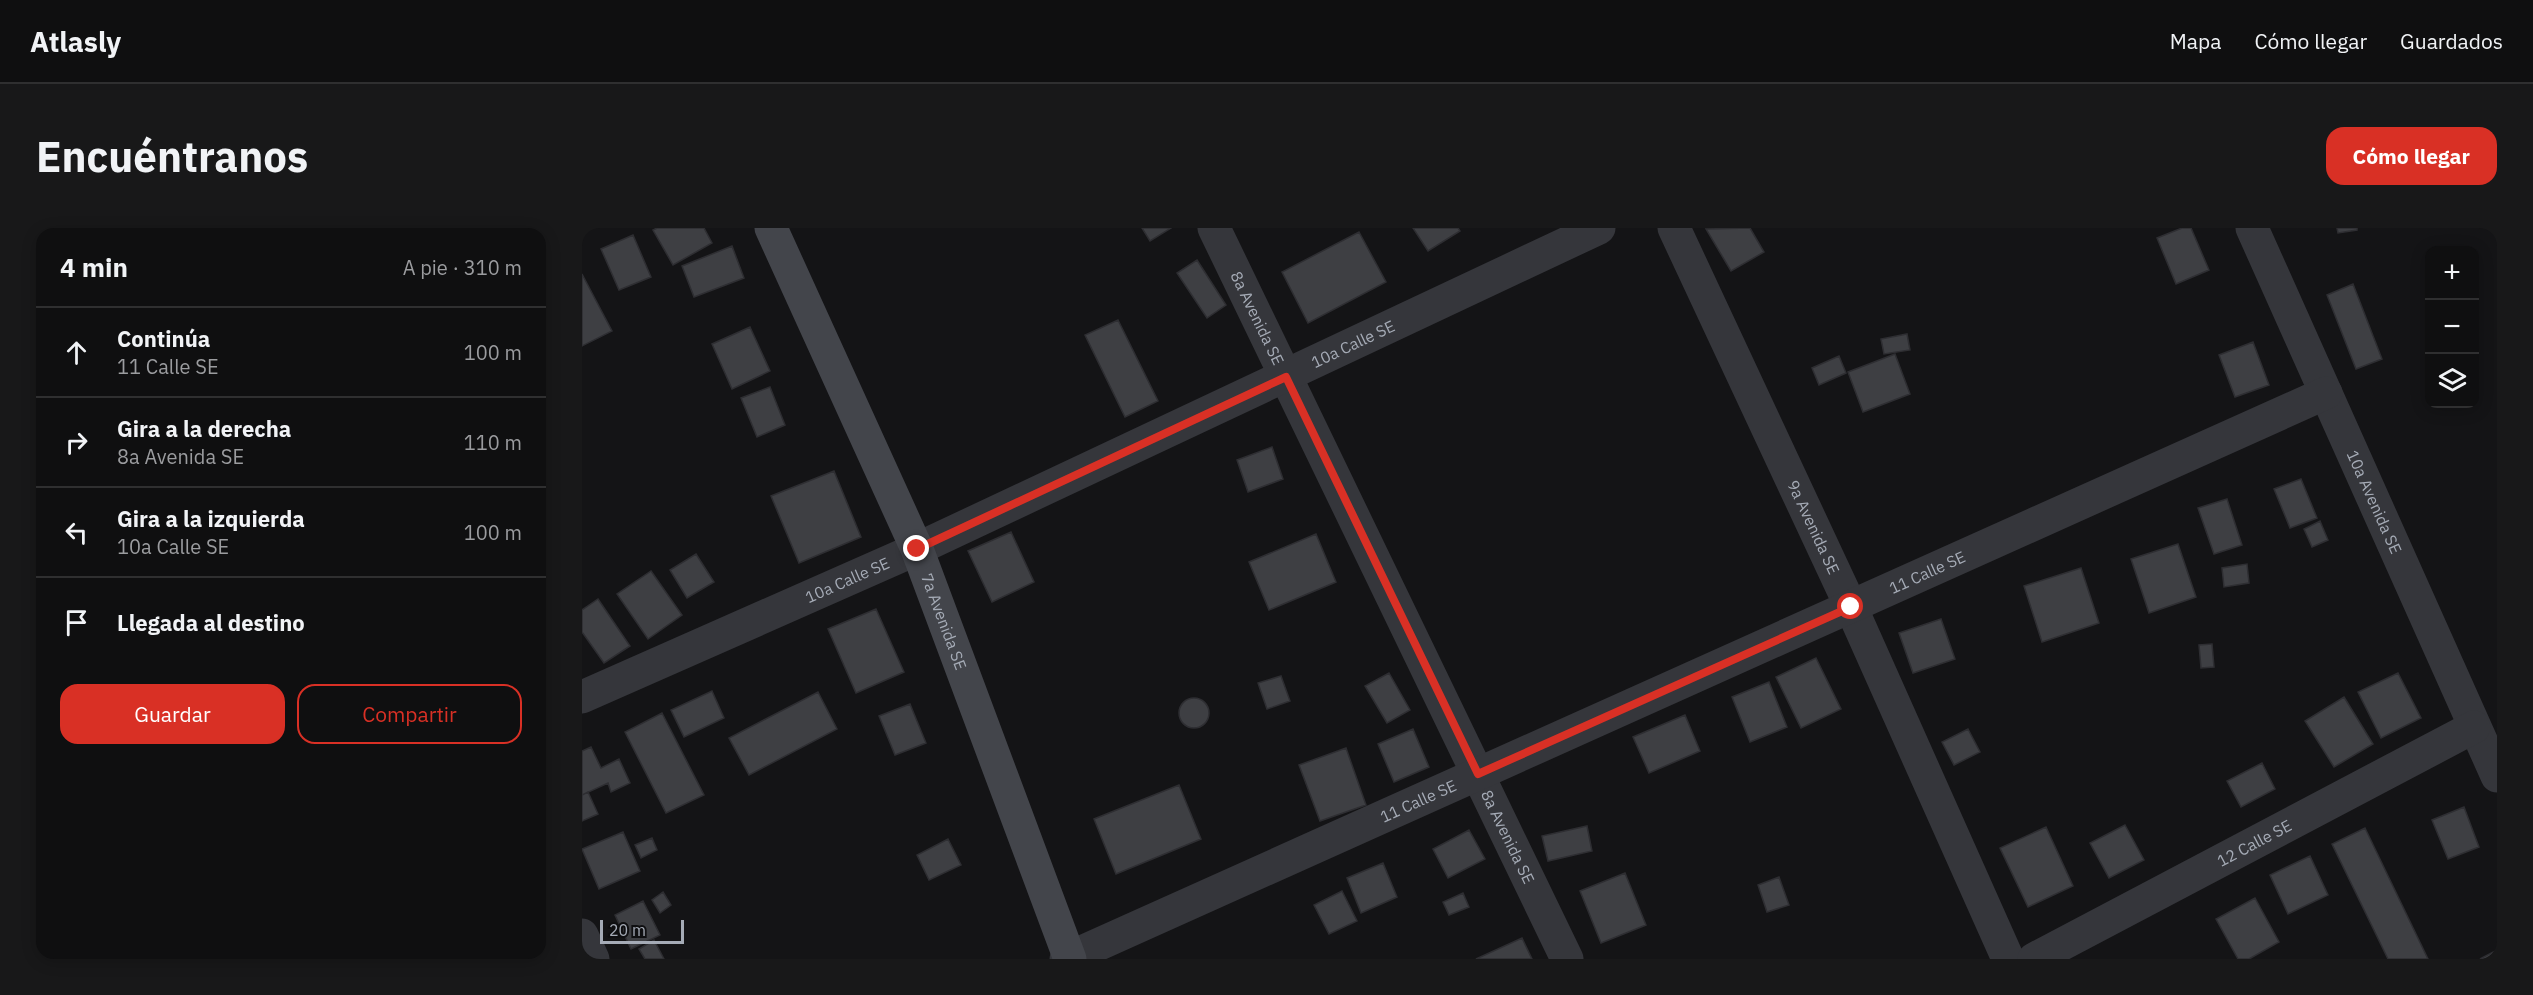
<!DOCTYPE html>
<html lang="es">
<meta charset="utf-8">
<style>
body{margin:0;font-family:"IBM Plex Sans",sans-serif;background:#181819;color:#f1f3f6}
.controls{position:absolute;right:18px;top:18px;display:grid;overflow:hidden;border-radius:12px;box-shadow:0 3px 15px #0003}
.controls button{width:54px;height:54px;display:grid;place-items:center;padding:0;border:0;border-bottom:2px solid #2f2f30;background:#0f0f10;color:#f1f3f6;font:30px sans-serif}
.scale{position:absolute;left:18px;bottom:15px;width:84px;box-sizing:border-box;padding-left:6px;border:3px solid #a5abb6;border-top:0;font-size:16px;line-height:21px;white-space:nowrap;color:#a5abb6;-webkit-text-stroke:4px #0f0f11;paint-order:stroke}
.stop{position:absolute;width:18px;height:18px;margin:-14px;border:4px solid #d93025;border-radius:50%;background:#fff}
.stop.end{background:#d93025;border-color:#fff;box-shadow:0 2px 6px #0008}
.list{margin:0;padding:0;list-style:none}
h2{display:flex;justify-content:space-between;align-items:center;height:78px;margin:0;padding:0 24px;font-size:26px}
h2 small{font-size:20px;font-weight:400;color:#9b9c9f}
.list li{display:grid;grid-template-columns:39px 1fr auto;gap:18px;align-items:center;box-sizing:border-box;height:90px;padding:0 24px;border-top:2px solid #2f2f30}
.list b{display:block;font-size:22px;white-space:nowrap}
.list p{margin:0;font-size:20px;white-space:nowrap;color:#9b9c9f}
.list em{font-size:20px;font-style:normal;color:#9b9c9f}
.actions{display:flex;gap:12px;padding:18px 24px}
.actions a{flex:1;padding:14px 0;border:2px solid #d93025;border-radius:18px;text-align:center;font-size:21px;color:#d93025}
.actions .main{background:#d93025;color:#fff}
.icon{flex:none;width:33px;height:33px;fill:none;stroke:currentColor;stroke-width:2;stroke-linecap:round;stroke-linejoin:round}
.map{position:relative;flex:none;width:1915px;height:731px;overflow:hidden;border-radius:18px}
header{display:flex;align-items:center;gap:36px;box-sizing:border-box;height:84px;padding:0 30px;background:#0f0f10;border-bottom:2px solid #2f2f30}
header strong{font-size:28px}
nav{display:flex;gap:33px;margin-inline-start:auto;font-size:21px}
.intro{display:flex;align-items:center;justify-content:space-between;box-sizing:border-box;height:144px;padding:0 36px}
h1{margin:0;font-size:42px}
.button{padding:15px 27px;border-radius:18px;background:#d93025;color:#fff;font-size:21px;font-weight:700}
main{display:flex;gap:36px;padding:0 36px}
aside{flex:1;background:#0f0f10;border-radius:18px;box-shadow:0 3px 15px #0003}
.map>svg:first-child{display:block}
.building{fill:#3e3f43;stroke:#2e2e32;stroke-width:1.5}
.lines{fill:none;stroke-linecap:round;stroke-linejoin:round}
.street{stroke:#35363b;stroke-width:33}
.secondary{stroke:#43454b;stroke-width:33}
.route{stroke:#d93025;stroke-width:8}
.labels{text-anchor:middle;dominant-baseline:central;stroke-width:6;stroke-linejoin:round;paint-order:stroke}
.street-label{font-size:16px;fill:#a5abb6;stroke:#0f0f11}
</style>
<header>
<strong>Atlasly</strong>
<nav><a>Mapa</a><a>Cómo llegar</a><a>Guardados</a></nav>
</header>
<div class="intro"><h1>Encuéntranos</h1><a class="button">Cómo llegar</a></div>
<main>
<aside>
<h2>4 min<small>A pie · 310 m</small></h2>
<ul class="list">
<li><svg class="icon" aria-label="ahead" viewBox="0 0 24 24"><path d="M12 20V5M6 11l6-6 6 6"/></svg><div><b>Continúa</b><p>11 Calle SE</p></div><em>100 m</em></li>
<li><svg class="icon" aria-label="right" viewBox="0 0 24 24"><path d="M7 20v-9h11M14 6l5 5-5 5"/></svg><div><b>Gira a la derecha</b><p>8a Avenida SE</p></div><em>110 m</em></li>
<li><svg class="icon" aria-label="left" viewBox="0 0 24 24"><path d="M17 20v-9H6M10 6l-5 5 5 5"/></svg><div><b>Gira a la izquierda</b><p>10a Calle SE</p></div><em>100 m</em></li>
<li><svg class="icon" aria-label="arrive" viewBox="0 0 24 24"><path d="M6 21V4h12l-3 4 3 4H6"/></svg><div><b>Llegada al destino</b></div></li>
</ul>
<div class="actions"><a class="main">Guardar</a><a>Compartir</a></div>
</aside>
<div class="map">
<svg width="1915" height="731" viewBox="0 0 1915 731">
<rect width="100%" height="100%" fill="#141416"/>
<!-- building -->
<path class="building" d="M 75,0 L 122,0 L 130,15 L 91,37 L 71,2 Z
M 560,0 L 589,0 L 568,13 Z
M 831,0 L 876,0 L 878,3 L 846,23 Z
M 1168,0 L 1182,24 L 1149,43 L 1124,1 Z
M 1600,0 L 1609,0 L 1627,42 L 1594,56 L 1575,10 Z
M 1755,0 L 1775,0 L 1775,2 L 1756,5 Z
M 777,4 L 804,54 L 726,95 L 700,44 Z
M 51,7 L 69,49 L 37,62 L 19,21 Z
M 150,18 L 162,50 L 112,69 L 100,38 Z
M 615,32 L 644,77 L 625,90 L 595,45 Z
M 0,46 L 30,103 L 0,118 Z
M 1771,56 L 1800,131 L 1774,141 L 1745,67 Z
M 536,92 L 576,173 L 543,189 L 503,107 Z
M 168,99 L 188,143 L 150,161 L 130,116 Z
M 1325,106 L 1328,122 L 1302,126 L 1299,111 Z
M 1671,114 L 1687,157 L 1653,169 L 1637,127 Z
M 1313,126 L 1328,166 L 1281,184 L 1266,144 Z
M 1257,128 L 1264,145 L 1237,157 L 1230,140 Z
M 188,159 L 203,197 L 175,209 L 159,170 Z
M 690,219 L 701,251 L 666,264 L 655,232 Z
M 252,243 L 279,309 L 217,335 L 189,268 Z
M 1719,251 L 1735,290 L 1708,300 L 1692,261 Z
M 1645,271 L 1660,317 L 1632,326 L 1616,280 Z
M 1738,293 L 1746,312 L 1730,319 L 1722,301 Z
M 429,304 L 452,354 L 410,374 L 386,323 Z
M 734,306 L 754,354 L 687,382 L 667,334 Z
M 1596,316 L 1614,369 L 1567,385 L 1549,331 Z
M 114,326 L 132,354 L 105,370 L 88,342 Z
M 1665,336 L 1667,355 L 1642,359 L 1640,340 Z
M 1499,340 L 1517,395 L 1460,414 L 1442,358 Z
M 69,343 L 100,387 L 66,411 L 35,366 Z
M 16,371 L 48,418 L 22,435 L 0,404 L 0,382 Z
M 294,381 L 322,444 L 274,465 L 246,401 Z
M 1359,391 L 1373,431 L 1331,445 L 1317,405 Z
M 1630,416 L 1632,439 L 1619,440 L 1617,417 Z
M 1234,430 L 1259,481 L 1219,500 L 1194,449 Z
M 807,445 L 828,482 L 805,495 L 783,458 Z
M 1816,445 L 1839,490 L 1799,510 L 1776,464 Z
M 699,448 L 708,473 L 685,481 L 676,455 Z
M 1187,454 L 1205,499 L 1168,514 L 1150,469 Z
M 130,463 L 142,490 L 102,509 L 89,482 Z
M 236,464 L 255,501 L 167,547 L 147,510 Z
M 1762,469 L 1791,516 L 1752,539 L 1723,493 Z
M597 485a15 15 0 1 1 30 0a15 15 0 1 1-30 0Z
M 328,476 L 344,515 L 313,527 L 297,488 Z
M 80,485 L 122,567 L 84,585 L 43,504 Z
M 1103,487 L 1118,523 L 1067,545 L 1051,509 Z
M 831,501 L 847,539 L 812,554 L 796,516 Z
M 1386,501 L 1398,524 L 1372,537 L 1360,514 Z
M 9,519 L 19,540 L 37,531 L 48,555 L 29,564 L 26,555 L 0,567 L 0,523 Z
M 764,520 L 784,577 L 738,593 L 717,537 Z
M 1680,535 L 1693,561 L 1659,579 L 1645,553 Z
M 597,557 L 619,611 L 534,646 L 512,591 Z
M 6,564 L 16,586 L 0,593 L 0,567 Z
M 1882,579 L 1897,619 L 1866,631 L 1850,592 Z
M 1543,597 L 1562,632 L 1527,650 L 1508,615 Z
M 1005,598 L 1010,623 L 966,633 L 960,608 Z
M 1464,599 L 1491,658 L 1446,679 L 1418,620 Z
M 1783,600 L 1846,731 L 1806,731 L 1750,616 Z
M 887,602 L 903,631 L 866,650 L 851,621 Z
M 41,604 L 58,643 L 17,661 L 0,621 Z
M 70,610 L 75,622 L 59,630 L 53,617 Z
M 366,611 L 379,637 L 347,652 L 335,627 Z
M 1728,628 L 1746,667 L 1706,686 L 1688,647 Z
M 801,635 L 815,669 L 779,685 L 765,650 Z
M 1043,645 L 1064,697 L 1019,715 L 998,663 Z
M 1197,649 L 1207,677 L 1185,684 L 1176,657 Z
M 760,663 L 775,693 L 747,706 L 732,677 Z
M 81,664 L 89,677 L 78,685 L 70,672 Z
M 881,665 L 887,679 L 867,687 L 861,674 Z
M 1673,670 L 1697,714 L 1667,731 L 1656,731 L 1634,691 Z
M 61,673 L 78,707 L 49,721 L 33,687 Z
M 940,710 L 950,731 L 894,731 Z
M 72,712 L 82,731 L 63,731 L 57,721 Z
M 1915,722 L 1915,731 L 1898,731 Z"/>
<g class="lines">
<!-- street -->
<g class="street">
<path id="s1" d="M 632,0 L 985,731"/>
<path id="s2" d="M 1092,0 L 1269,379 L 1426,731"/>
<path id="s3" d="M 1670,0 L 1915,548"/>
<path id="s4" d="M 0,469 L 335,321 L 1017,0"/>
<path d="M 0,707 L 11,731"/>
<path id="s5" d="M 484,731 L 1744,165"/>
<path id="s6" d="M 1452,731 L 1892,499"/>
</g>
<!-- secondary -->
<path class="secondary" id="s7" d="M 189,0 L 335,321 L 488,731"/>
</g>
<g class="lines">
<!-- route -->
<path class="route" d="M 335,321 L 704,149 L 896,546 L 1269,379"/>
</g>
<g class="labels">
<!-- street labels -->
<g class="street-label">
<text stroke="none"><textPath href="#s1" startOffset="100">8a Avenida SE</textPath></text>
<text stroke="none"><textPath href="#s4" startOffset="848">10a Calle SE</textPath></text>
<text stroke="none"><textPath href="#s3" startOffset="300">10a Avenida SE</textPath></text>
<text stroke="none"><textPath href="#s2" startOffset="330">9a Avenida SE</textPath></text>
<text stroke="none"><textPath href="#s5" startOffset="944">11 Calle SE</textPath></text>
<text stroke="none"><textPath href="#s4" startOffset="290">10a Calle SE</textPath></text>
<text stroke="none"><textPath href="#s7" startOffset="430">7a Avenida SE</textPath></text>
<text stroke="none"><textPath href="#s5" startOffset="386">11 Calle SE</textPath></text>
<text stroke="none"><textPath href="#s1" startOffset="676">8a Avenida SE</textPath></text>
<text stroke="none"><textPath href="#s6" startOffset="249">12 Calle SE</textPath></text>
</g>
</g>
</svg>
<div class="controls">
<button>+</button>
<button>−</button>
<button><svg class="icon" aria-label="layers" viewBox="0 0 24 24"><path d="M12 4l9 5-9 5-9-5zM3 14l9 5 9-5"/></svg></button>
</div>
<div class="scale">20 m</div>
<div class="stop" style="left:1269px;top:379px"></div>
<div class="stop end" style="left:335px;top:321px"></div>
</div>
</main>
